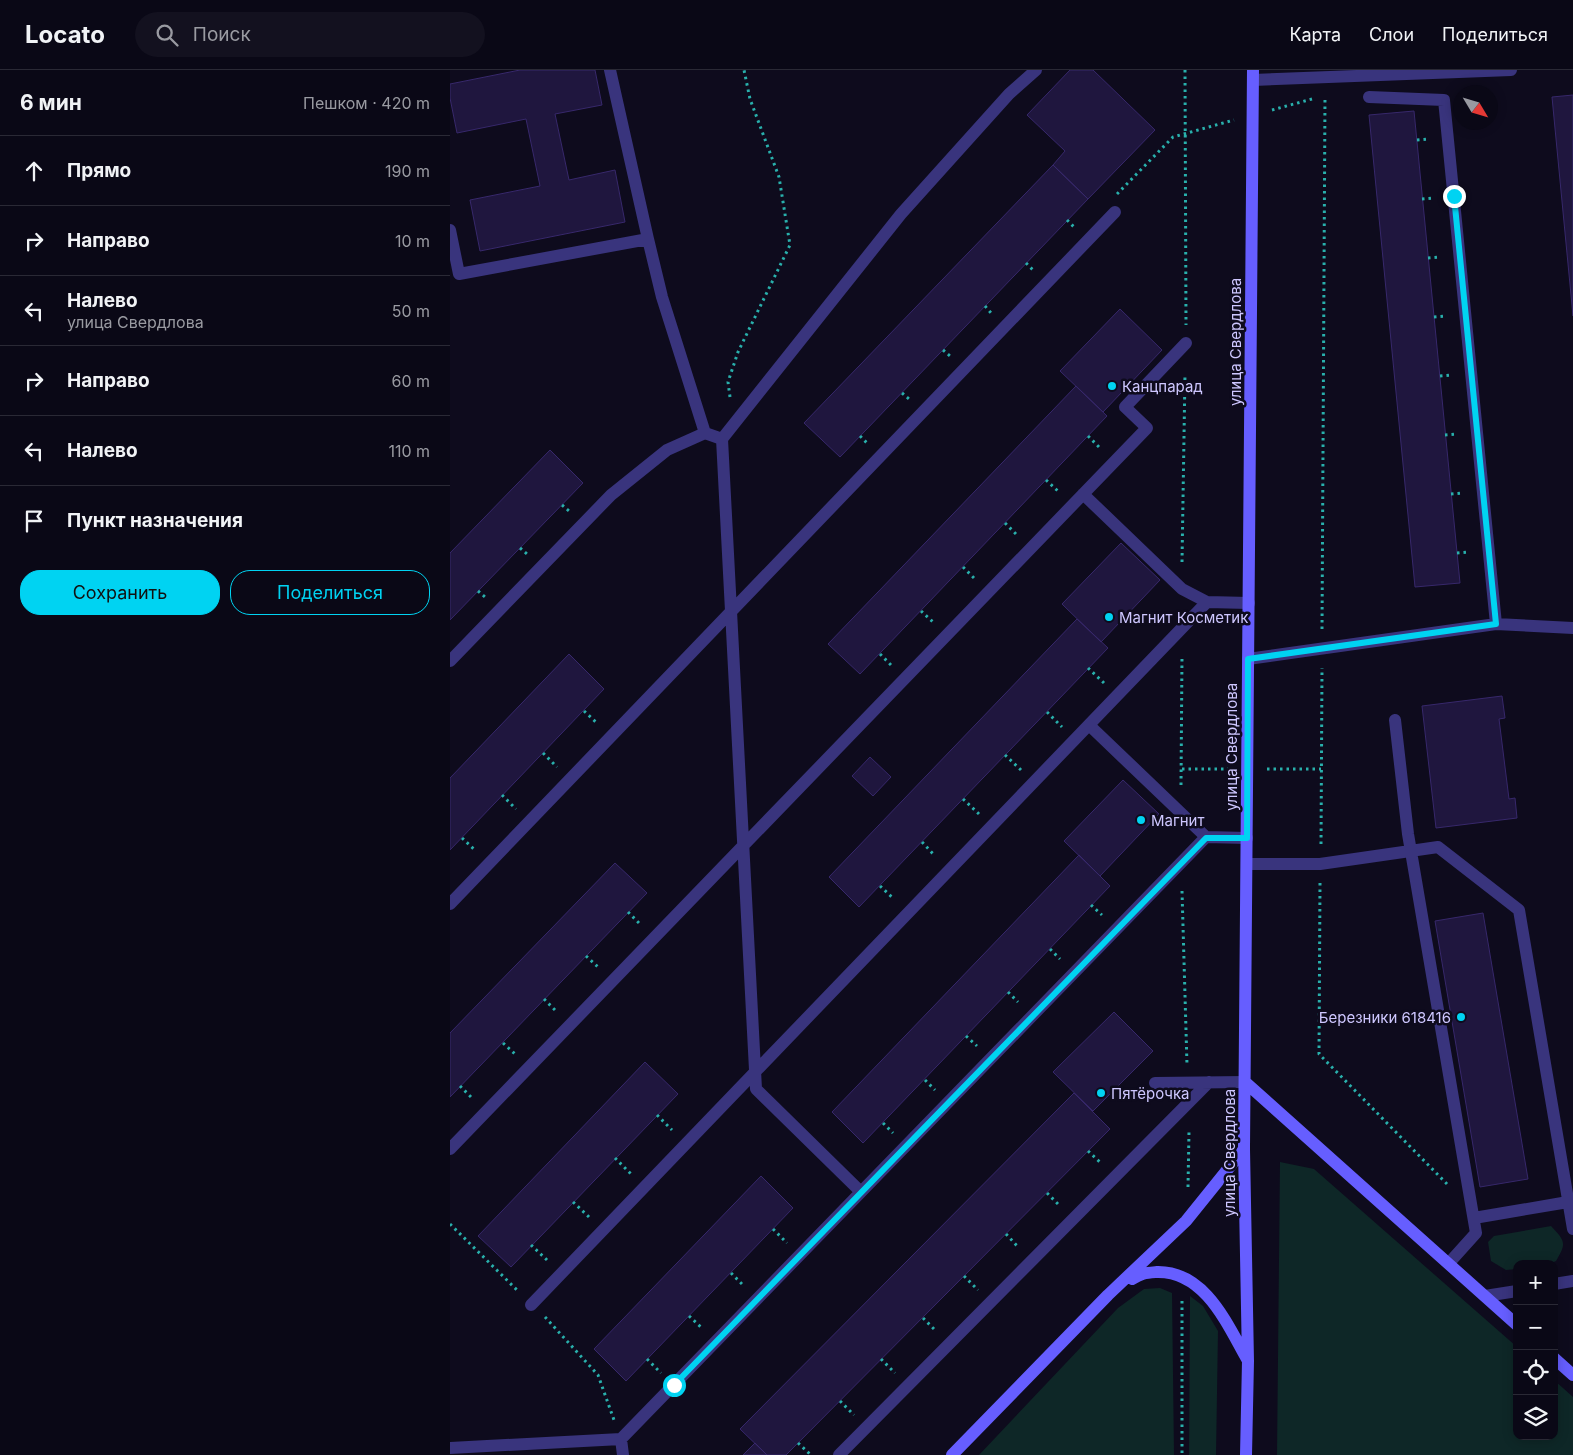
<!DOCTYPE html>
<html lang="ru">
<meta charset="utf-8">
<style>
body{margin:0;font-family:Inter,sans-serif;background:#13111f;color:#f1f3f6}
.controls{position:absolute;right:15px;bottom:15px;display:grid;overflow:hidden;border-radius:10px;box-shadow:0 2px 12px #0003}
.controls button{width:45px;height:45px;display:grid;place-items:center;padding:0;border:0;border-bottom:1px solid #2a2935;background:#0a0816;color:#f1f3f6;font:25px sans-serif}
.compass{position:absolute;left:1003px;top:15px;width:45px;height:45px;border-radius:50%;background:#0a0816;box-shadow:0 2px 12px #0003;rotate:128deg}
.stop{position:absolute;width:15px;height:15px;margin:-11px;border:4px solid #00d3f2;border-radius:50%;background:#fff}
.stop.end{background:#00d3f2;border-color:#fff;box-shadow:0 1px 5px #0008}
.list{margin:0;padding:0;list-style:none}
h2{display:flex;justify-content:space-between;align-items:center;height:65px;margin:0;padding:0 20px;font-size:21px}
h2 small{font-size:16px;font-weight:400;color:#999aa1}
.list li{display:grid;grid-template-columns:32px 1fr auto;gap:15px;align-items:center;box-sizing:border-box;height:70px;padding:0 20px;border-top:1px solid #2a2935}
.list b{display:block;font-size:19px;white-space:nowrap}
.list p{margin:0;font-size:16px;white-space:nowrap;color:#999aa1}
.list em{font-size:16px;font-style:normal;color:#999aa1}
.actions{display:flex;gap:10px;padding:15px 20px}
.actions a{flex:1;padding:11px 0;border:1px solid #00d3f2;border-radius:20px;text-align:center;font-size:18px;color:#00d3f2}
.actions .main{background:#00d3f2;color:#111}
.icon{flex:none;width:28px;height:28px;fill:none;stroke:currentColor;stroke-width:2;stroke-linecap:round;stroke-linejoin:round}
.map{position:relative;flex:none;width:1123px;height:1385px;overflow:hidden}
header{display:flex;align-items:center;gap:30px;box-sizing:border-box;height:70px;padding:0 25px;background:#0a0816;border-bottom:1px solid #2a2935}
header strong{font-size:24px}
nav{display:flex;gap:28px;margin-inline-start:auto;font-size:18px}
.search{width:350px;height:45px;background:#13111f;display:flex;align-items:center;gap:12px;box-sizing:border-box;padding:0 18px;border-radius:28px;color:#999aa1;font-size:19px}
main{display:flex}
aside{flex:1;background:#0a0816}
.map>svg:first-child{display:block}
.green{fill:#0e2727}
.building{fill:#1f163e;stroke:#37286b}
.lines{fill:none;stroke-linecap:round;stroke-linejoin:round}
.path{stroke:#29b0ac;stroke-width:3;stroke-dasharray:2.5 4;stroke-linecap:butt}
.lane{stroke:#39347d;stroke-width:12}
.secondary{stroke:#665eff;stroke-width:12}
.route{stroke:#00d3f2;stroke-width:6}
.poi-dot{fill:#00d3f2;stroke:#0e0b1d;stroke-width:2}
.labels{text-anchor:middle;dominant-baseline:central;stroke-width:5;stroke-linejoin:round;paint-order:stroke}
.street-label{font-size:15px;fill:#cec7ff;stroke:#0e0b1d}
.poi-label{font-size:15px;fill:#cec7ff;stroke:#0e0b1d;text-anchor:start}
</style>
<header>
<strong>Locato</strong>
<div class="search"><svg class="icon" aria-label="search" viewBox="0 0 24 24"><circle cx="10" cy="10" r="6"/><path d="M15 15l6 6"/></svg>Поиск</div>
<nav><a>Карта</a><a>Слои</a><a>Поделиться</a></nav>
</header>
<main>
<aside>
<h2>6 мин<small>Пешком · 420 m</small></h2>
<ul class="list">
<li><svg class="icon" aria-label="ahead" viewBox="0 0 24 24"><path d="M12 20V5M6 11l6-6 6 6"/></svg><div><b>Прямо</b></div><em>190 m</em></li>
<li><svg class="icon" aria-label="right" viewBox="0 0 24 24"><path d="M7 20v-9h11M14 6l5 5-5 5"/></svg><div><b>Направо</b></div><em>10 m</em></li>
<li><svg class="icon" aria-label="left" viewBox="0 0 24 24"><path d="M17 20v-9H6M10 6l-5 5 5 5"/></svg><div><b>Налево</b><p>улица Свердлова</p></div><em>50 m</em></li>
<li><svg class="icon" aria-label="right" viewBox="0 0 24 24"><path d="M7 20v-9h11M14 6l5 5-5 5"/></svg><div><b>Направо</b></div><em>60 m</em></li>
<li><svg class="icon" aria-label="left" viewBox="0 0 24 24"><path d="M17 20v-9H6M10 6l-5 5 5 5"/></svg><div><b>Налево</b></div><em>110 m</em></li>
<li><svg class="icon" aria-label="arrive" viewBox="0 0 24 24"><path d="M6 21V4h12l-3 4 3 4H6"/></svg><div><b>Пункт назначения</b></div></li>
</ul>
<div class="actions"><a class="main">Сохранить</a><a>Поделиться</a></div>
</aside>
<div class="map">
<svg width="1123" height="1385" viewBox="0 0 1123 1385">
<rect width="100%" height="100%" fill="#0e0b1d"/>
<!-- green -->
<path class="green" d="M 830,1092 L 864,1099 L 1067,1277 L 1067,1366 L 1104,1366 L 1104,1310 L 1123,1327 L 1123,1385 L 827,1385 Z
M 1101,1156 C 1115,1171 1117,1173 1106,1191 L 1099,1194 L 1067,1194 L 1067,1199 L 1056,1200 L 1041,1191 L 1038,1172 L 1044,1166 Z
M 710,1218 L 722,1223 L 724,1385 L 529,1385 L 668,1238 L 694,1219 Z
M 740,1226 L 753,1236 L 768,1261 L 766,1385 L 739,1385 Z"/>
<!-- building -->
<path class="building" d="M 70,0 L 145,0 L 152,35 L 105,44 L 119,110 L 165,100 L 175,152 L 30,181 L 20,130 L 90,116 L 76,49 L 7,63 L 0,28 L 0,14 Z
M 620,0 L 643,0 L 705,60 L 638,129 L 603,95 L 615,81 L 577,45 Z
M 1123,25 L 1123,246 L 1102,27 Z
M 964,41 L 1010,513 L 965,517 L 919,45 Z
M 603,95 L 638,129 L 390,387 L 354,353 Z
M 670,239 L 712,280 L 653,342 L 610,301 Z
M 626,316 L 657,346 L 410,604 L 378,574 Z
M 100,380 L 133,413 L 0,550 L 0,483 Z
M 671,473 L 710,510 L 651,572 L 612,534 Z
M 627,549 L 658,578 L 409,837 L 379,807 Z
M 119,584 L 154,619 L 0,780 L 0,708 Z
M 1052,626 L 1055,648 L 1049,649 L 1059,729 L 1065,728 L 1067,748 L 986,758 L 972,636 Z
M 420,687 L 441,707 L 423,726 L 402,706 Z
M 673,710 L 709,744 L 650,806 L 614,771 Z
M 629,785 L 660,816 L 413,1073 L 382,1042 Z
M 165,793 L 197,823 L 0,1027 L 0,963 Z
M 1033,843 L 1078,1109 L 1030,1117 L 985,851 Z
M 664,942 L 703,981 L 643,1041 L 603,1002 Z
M 195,992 L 228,1024 L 61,1197 L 28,1166 Z
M 624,1023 L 660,1059 L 336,1385 L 317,1385 L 290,1359 Z
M 311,1106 L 343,1138 L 176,1311 L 144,1279 Z
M 305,1373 L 317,1385 L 293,1385 Z"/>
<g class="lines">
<!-- path -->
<path class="path" d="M 735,0 L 736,255
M 822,40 L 862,29
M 967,70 L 979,69
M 667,124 L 723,67 L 784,50
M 972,129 L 984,128
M 617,150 L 624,157
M 978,188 L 990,187
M 576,193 L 583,200
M 535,236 L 541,243
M 984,247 L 996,246
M 493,280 L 500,286
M 990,306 L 1001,305
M 452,323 L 459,329
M 280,327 L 278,312 L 288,282 L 340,175 L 329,107 L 300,29 L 294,0
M 995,365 L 1007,364
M 410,366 L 417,373
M 638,366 L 650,378
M 596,410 L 609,422
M 1001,424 L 1013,423
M 112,435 L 119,441
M 555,453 L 567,465
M 70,478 L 77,484
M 1007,483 L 1019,482
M 732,492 L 735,304
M 513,497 L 525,509
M 28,521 L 35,527
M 471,541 L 483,552
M 872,559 L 875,26
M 430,584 L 442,596
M 638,598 L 654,613
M 134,641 L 148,654
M 597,642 L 612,657
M 93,683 L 107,697
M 555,685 L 571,700
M 732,699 L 778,699
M 817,699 L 871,699
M 731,715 L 732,586
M 52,725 L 66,739
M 513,729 L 529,744
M 12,768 L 26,781
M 472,772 L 485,786
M 871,774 L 872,598
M 870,813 L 869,984 L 997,1114
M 430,816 L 444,829
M 732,821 L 737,995
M 641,835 L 652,845
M 178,842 L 190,854
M 600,879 L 610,889
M 136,886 L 148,897
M 558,922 L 568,932
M 94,929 L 106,941
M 516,966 L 527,976
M 53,973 L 65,984
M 475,1010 L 485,1020
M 10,1016 L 22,1028
M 207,1045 L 222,1060
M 433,1053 L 443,1063
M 638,1081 L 652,1094
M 165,1088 L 181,1104
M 738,1117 L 739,1061
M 597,1123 L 609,1135
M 123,1132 L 139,1147
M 0,1154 L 69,1222
M 323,1159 L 337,1173
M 556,1164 L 569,1178
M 81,1175 L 97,1190
M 281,1203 L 294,1216
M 514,1206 L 528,1220
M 732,1231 L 732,1385
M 239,1246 L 253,1259
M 95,1247 L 148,1305 L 164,1350
M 473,1248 L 485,1260
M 197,1289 L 211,1303
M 431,1289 L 445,1303
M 390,1331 L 404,1345
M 348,1373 L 361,1385"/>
<!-- lane -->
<path class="lane" d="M 803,10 L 1061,0
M 919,27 L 994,30 L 1046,554
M 0,160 L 9,204 L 198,169 L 160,0
M 198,169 L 212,227 L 255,363
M 633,424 L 732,519 L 757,532 L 799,533
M 798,589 L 1046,554 L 1123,558
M 0,591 L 161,425 L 217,380 L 255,363 L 272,369
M 945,650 L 958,764 L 1026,1163 L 999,1193
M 639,655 L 756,767 L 797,768
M 797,794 L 870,794 L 988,777 L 1069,840 L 1123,1159
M 0,834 L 665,142
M 705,1013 L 795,1012
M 0,1079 L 697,358 L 675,337 L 736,273
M 411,1122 L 306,1019 L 272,369 L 451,144 L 559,24 L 586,0
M 1024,1148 L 1118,1132
M 1104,1214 L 1123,1211
M 1035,1226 L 1067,1221
M 81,1235 L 757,532
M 171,1369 L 756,767
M 0,1378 L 171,1369 L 173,1385
M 389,1385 L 759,1012"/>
<!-- secondary -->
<path class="secondary" d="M 795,1012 L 1067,1255
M 682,1209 C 692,1203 695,1203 707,1202 C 755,1201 777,1254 797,1289
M 1104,1288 L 1123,1305
M 502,1385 L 658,1225 L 736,1151 L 794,1079
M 796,1385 L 798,1291 L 794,1079 L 803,0"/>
</g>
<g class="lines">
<!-- route -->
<path class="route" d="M 224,1315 L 756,768 L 797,768 L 798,589 L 1046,554 L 1004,126"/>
</g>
<!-- markers -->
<g class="poi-dot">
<circle cx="662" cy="316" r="5"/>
<circle cx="659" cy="547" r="5"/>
<circle cx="691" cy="750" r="5"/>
<circle cx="1011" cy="947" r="5"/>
<circle cx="651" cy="1023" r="5"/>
</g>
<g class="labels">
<!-- street labels -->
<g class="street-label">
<text transform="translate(785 272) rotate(-90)">улица Свердлова</text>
<text transform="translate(781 677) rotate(-90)">улица Свердлова</text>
<text transform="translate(779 1083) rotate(-90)">улица Свердлова</text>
</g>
<!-- poi labels -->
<g class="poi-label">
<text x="672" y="316">Канцпарад</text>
<text x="669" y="547">Магнит Косметик</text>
<text x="701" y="750">Магнит</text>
<text x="1001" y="947" text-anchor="end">Березники 618416</text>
<text x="661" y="1023">Пятёрочка</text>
</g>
</g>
</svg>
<div class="controls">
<button>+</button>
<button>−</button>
<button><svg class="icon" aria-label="locate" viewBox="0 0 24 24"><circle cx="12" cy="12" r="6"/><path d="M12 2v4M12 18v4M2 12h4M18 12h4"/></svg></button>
<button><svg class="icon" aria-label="layers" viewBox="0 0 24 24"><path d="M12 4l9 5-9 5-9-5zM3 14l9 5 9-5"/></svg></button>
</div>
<svg class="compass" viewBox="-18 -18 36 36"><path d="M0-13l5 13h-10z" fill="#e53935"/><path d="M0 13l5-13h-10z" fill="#999aa1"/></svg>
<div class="stop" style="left:224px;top:1315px"></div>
<div class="stop end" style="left:1004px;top:126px"></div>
</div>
</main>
